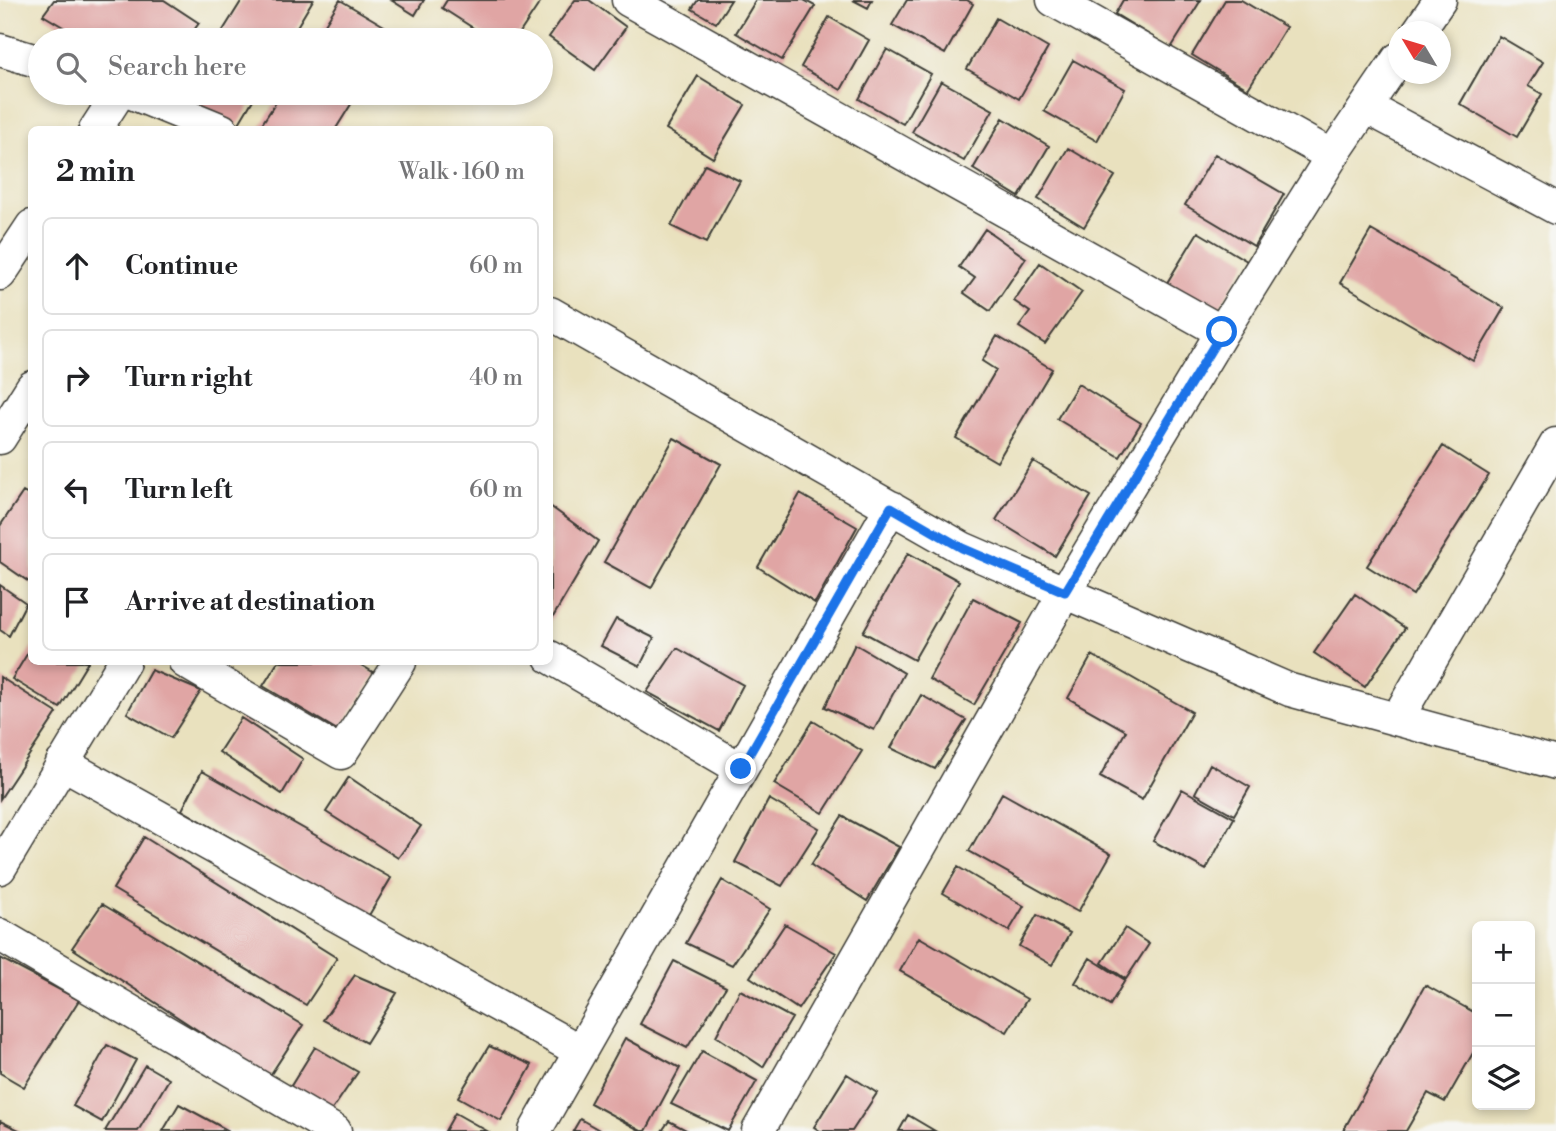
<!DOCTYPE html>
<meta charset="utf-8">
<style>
body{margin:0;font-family:"Libre Bodoni",serif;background:#f2f2f2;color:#202124}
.controls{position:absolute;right:21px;bottom:21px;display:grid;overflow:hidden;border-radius:10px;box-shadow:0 4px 10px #0003}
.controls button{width:63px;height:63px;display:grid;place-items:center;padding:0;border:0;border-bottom:2px solid #e0e0e0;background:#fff;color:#202124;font:35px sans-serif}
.compass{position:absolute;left:1388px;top:21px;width:63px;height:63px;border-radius:50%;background:#fff;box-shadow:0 4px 10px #0003;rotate:308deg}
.stop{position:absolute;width:21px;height:21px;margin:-16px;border:5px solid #1a73e8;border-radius:50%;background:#fff}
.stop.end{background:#1a73e8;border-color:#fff;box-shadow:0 2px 7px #0008}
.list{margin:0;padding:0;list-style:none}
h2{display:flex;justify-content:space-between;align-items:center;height:91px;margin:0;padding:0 28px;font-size:30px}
h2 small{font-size:23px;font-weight:400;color:#757577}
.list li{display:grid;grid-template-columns:46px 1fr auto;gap:21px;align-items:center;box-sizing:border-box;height:98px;margin:0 14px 14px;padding:0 14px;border:2px solid #e0e0e0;border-radius:10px}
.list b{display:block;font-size:26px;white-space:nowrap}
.list em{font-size:23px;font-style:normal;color:#757577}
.icon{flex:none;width:38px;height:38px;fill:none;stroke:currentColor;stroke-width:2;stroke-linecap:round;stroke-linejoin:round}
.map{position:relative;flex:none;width:1556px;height:1131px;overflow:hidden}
.search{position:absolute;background:#fff;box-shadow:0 4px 10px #0003;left:28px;top:28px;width:525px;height:77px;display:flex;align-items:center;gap:18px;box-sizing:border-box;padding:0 24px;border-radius:38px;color:#757577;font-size:26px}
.panel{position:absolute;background:#fff;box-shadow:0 4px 10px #0003;left:28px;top:126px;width:525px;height:539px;border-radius:10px}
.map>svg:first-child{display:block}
.building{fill:#e0a5a4}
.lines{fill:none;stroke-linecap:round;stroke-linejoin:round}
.street-casing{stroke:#3b3a34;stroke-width:35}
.street{stroke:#fff;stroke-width:32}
.route{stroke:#1a73e8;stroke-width:9}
</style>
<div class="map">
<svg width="1556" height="1131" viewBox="0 0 1556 1131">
<rect width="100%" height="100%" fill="#f6f6f2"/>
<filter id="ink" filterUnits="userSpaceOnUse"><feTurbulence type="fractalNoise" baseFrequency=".0143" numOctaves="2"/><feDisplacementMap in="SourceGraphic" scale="14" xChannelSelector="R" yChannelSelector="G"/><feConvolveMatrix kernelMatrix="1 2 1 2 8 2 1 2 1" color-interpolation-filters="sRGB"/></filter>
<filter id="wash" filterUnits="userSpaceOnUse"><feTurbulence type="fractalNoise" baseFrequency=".00686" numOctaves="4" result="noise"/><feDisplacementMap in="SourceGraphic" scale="28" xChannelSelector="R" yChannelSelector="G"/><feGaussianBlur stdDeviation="1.57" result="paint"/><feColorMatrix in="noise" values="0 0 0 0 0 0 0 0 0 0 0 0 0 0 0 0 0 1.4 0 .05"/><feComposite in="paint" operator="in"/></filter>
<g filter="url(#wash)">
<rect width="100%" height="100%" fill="#e9e1be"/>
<g id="blocks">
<!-- building -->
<path class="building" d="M 54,0 L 164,0 L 199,23 L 187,40 L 85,40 L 43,15 Z
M 242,0 L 313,0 L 289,40 L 217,40 Z
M 340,0 L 396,33 L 391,40 L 315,40 Z
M 391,0 L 424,0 L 415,15 Z
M 447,0 L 539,0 L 541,1 L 515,40 L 492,40 L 442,8 Z
M 575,0 L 589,0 L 626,27 L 595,70 L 549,37 Z
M 698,0 L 731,0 L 716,23 L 692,9 Z
M 756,0 L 804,0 L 815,6 L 782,60 L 736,33 Z
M 853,0 L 872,0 L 868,8 Z
M 907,0 L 967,0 L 973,4 L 945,54 L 892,25 Z
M 1123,0 L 1201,0 L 1171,48 L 1115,14 Z
M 1225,0 L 1241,0 L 1286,27 L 1248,89 L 1192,55 Z
M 829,17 L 869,40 L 841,90 L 801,67 Z
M 996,18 L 1048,48 L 1019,99 L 967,69 Z
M 1499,36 L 1543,62 L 1528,86 L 1542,94 L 1517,137 L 1460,104 Z
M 887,49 L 931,74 L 903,124 L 859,99 Z
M 1073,60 L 1125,89 L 1097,141 L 1044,111 Z
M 698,76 L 745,105 L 713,158 L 666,129 Z
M 941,81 L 993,110 L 964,161 L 912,132 Z
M 185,93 L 257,93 L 238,125 L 182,96 Z
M 282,93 L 358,93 L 335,130 L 258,130 Z
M 1003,118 L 1049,146 L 1019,197 L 973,169 Z
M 1068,148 L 1115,176 L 1084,227 L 1038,199 Z
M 1215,154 L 1284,194 L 1254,246 L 1185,205 Z
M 705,164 L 740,181 L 706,243 L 671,226 Z
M 985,229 L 1026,258 L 990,311 L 964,293 L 975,278 L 959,267 Z
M 1371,230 L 1504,308 L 1473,361 L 1340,283 Z
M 1198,232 L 1247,261 L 1215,315 L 1165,286 Z
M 1040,263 L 1082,292 L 1045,344 L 1019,327 L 1030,312 L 1014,301 Z
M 997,336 L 1052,369 L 997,462 L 956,438 L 996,370 L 982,361 Z
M 1078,384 L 1141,423 L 1120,457 L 1057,419 Z
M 674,438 L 721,464 L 651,588 L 604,562 Z
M 1443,446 L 1489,475 L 1413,595 L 1367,566 Z
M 1033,461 L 1091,496 L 1055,556 L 996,520 Z
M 23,492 L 32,497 L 32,584 L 0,562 L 0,526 Z
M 800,494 L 857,527 L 815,603 L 758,567 Z
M 550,506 L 598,541 L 550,622 Z
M 908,553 L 959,581 L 914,660 L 863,632 Z
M 0,585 L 26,603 L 9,636 L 0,630 Z
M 1355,594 L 1405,628 L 1365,687 L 1314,653 Z
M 973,598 L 1022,623 L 974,705 L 929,679 Z
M 616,619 L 654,638 L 640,666 L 601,646 Z
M 855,644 L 904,673 L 874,730 L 825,707 Z
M 32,646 L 32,662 L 88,662 L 60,708 L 12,679 Z
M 677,648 L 743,685 L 719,731 L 647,692 Z
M 1092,655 L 1192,712 L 1142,800 L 1100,777 L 1126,731 L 1068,698 Z
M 278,662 L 356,662 L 376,674 L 339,731 L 263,686 Z
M 151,670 L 201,691 L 171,738 L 127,713 Z
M 0,677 L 57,713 L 0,799 Z
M 921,695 L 966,720 L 935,769 L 891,748 Z
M 241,718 L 303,759 L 282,794 L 219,752 Z
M 813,721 L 862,751 L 823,813 L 774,784 Z
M 1210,764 L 1250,787 L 1234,815 L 1195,793 Z
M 202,771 L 391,878 L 368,917 L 182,810 Z
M 349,777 L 421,826 L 398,858 L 326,812 Z
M 1182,789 L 1234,818 L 1206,870 L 1153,841 Z
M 1002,793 L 1111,854 L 1078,912 L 969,851 Z
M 769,799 L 819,828 L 782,886 L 735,862 Z
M 842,816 L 899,847 L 867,901 L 811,865 Z
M 144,837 L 337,958 L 306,1005 L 113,889 Z
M 958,867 L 1024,906 L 1009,931 L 943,893 Z
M 722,880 L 770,909 L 732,965 L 686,943 Z
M 102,904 L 303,1025 L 269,1077 L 72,948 Z
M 1037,915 L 1070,933 L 1052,965 L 1019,946 Z
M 785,924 L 836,953 L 798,1009 L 750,977 Z
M 1125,928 L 1149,944 L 1126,979 L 1102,963 Z
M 919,937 L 1027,999 L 1007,1032 L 900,971 Z
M 0,958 L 79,1000 L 24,1087 L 0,1073 Z
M 1090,958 L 1125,980 L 1110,1005 L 1075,983 Z
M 674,961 L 726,987 L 687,1048 L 640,1024 Z
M 355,975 L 397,993 L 366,1043 L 323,1020 Z
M 1425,985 L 1477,1014 L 1477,1046 L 1445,1102 L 1428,1093 L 1406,1131 L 1343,1131 Z
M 740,990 L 792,1018 L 763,1067 L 716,1036 Z
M 625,1038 L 680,1068 L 646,1131 L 641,1131 L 590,1103 Z
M 107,1045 L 136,1060 L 102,1122 L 73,1106 Z
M 489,1046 L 532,1065 L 501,1121 L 458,1097 Z
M 315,1047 L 358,1072 L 330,1113 L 289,1089 Z
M 702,1051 L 757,1081 L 728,1131 L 671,1104 Z
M 145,1065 L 169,1079 L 138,1131 L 105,1131 Z
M 847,1074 L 877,1093 L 852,1131 L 820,1131 L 814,1127 Z
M 179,1104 L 229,1131 L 163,1131 Z
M 455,1113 L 487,1131 L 445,1131 Z
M 908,1115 L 935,1131 L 899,1131 Z
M 580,1119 L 601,1131 L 573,1131 Z
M 0,1121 L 21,1131 L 0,1131 Z
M 669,1121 L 688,1131 L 662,1131 Z"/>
</g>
</g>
<g filter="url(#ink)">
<use href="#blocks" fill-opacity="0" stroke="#3b3a34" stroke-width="2"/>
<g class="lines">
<defs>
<path id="street" d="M 628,0 L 1222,332 L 1065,592 L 758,1131
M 1053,0 L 1332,156 L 1222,332
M 1418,32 L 1440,0
M 0,50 L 40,62
M 132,93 L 222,130
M 1366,107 L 1556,208
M 95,130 L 119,93
M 1332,156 L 1398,59
M 0,274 L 32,226
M 550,313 L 962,548 L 1290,690 L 1556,763
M 0,438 L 32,387
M 550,657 L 741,769
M 185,662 L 341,753 L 400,662
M 1397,719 L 1556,444
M 62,763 L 580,1051
M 0,868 L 124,662
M 0,935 L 335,1131
M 535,1131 L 891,507"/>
</defs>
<!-- street casing -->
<use href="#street" class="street-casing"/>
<!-- street -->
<use href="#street" class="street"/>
</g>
</g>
<g class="lines" filter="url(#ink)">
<!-- route -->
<path class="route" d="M 741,769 L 891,507 L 962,548 L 1065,592 L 1222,332"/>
</g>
</svg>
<div class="controls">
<button>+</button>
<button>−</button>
<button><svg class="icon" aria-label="layers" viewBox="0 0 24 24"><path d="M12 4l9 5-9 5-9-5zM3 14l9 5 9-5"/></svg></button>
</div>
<svg class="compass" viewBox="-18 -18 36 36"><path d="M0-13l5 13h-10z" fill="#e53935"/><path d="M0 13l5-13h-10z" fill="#757577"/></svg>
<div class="stop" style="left:1222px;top:332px"></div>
<div class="stop end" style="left:741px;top:769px"></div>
<div class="search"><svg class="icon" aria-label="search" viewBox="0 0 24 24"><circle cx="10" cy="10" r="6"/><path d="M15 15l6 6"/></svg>Search here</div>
<section class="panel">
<h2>2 min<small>Walk · 160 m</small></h2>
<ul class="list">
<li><svg class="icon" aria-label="ahead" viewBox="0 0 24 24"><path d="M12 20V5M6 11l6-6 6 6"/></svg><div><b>Continue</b></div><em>60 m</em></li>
<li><svg class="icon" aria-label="right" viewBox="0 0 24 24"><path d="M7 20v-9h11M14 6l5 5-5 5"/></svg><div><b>Turn right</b></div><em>40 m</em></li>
<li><svg class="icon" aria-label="left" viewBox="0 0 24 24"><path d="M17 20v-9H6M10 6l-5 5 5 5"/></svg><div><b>Turn left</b></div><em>60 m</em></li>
<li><svg class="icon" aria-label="arrive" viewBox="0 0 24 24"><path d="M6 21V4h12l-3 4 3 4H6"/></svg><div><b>Arrive at destination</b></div></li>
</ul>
</section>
</div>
